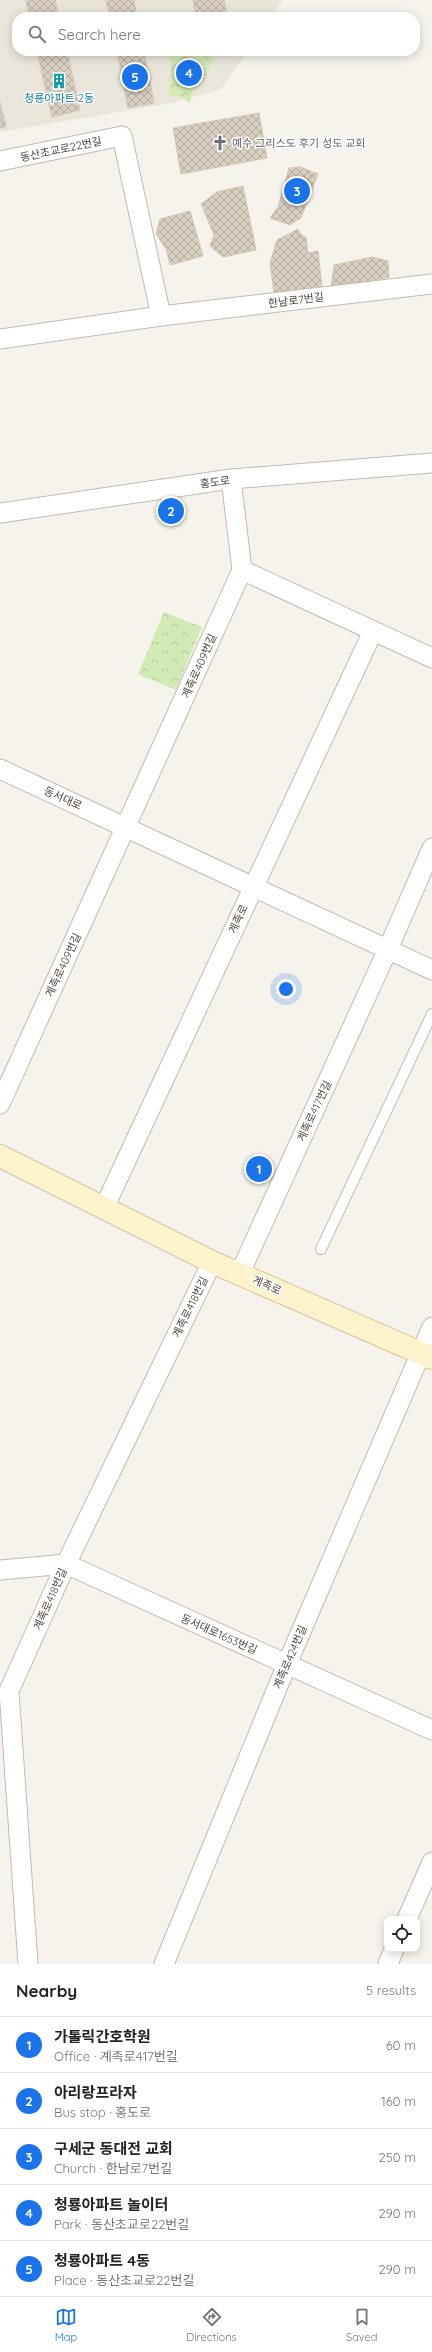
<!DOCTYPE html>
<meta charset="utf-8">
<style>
body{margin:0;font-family:Quicksand,"Noto Sans KR",sans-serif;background:#f2f2f2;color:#222}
.controls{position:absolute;right:12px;bottom:12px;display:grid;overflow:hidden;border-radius:8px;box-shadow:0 2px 10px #0003}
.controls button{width:36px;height:36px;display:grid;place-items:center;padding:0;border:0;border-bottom:1px solid #e0e0e0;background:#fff;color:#222;font:20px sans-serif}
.you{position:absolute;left:286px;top:989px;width:14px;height:14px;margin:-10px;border:3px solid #fff;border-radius:50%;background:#1a73e8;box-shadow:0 0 0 6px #1a73e833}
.badge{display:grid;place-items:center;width:26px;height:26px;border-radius:50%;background:#1a73e8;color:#fff;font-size:13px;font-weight:700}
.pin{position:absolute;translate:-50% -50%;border:2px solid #fff;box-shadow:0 1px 4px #0006}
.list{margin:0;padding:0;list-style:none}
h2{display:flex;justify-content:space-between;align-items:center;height:52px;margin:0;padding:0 16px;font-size:17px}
h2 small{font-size:13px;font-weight:400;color:#767676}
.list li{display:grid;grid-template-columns:26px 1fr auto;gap:12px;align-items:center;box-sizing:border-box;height:56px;padding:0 16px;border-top:1px solid #e0e0e0}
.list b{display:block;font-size:15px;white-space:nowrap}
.list p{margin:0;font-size:13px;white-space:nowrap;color:#767676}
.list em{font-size:13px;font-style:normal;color:#767676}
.icon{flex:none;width:22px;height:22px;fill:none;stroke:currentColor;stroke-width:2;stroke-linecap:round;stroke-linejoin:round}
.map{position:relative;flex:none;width:432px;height:1964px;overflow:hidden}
.search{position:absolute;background:#fff;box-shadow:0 2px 10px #0003;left:12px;right:12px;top:12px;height:44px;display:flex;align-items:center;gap:10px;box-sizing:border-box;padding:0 14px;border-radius:16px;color:#767676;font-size:15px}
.sheet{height:332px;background:#fff}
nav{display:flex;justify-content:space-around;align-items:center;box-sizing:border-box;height:56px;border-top:1px solid #e0e0e0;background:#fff;font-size:11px;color:#767676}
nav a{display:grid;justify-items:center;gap:2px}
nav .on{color:#1a73e8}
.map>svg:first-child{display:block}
.residential{fill:#eae5da}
.park{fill:url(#park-crowns)}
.building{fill:url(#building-cross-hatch);stroke:#d3c7b4}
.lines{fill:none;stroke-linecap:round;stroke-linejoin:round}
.service-casing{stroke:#c2bbae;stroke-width:12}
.minor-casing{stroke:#c2bbae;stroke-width:21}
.secondary-casing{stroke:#d6c79b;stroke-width:24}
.service{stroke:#fff;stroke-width:10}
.minor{stroke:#fff;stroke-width:19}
.secondary{stroke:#fff3cd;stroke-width:22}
.labels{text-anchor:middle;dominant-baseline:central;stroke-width:3;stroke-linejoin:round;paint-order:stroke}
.culture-label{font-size:11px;fill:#0d838f;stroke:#fff}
.worship-label{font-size:11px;fill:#5b616d;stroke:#fff;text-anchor:start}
.street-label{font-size:11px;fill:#4b4439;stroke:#fff}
</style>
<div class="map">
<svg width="432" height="1964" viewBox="0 0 432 1964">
<defs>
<pattern id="park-crowns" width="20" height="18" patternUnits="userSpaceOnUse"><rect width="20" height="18" fill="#d2eab5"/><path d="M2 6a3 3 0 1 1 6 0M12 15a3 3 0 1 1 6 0" fill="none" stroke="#b6ca9c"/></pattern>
<pattern id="building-cross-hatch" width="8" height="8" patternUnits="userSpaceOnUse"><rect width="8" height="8" fill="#d8cfc1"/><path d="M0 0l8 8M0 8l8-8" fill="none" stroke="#b1aa9e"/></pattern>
</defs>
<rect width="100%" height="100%" fill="#f6f3ec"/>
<!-- residential -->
<path class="residential" d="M 0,0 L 283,0 L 271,17 L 17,17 L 17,51 L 248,51 L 221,89 L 172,103 L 0,132 Z"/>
<!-- park -->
<path class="park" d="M 168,51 L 194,51 L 203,56 L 216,55 L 204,78 L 193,89 L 190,103 L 178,96 L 169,95 L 171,68 Z
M 164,612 L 202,627 L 176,690 L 138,674 Z"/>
<!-- building -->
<path class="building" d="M 26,0 L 55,0 L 59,17 L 29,17 Z
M 106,0 L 134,0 L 137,17 L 110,17 Z
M 193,0 L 224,0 L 228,17 L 196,17 Z
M 37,51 L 67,51 L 80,110 L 52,117 Z
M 117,51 L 144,51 L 154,103 L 128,108 Z
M 0,102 L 6,127 L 0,128 Z
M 259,113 L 267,158 L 181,174 L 173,128 Z
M 300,167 L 318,174 L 301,218 L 290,225 L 270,218 L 278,207 L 289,168 Z
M 243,186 L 256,250 L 223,257 L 210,246 L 214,235 L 201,204 L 217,192 Z
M 190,211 L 203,256 L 170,265 L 166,249 L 156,234 L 160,219 Z
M 298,229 L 301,235 L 306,237 L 308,253 L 318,251 L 322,287 L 274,293 L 270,263 L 277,240 Z
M 372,257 L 388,261 L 389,277 L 331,288 L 334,265 Z"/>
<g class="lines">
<defs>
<path id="service" d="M 321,1249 L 432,1014"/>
<path id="minor" d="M 0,161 L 122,136 L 161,316
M 0,339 L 161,316 L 432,284
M 0,513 L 231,479 L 432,463
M 242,570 L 432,658
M 0,769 L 432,970
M 0,1104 L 242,570 L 231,479
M 104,1208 L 373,631
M 240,1273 L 388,949 L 432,848
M 0,1570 L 66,1564 L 432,1730
M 407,1919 L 432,1862
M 28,1964 L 9,1691 L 66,1564 L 212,1262
M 164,1964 L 287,1664 L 432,1327
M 388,1964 L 394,1949"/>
<path id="secondary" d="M 0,1156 L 212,1262 L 432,1358"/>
</defs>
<!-- service casing -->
<use href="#service" class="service-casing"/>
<!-- minor casing -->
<use href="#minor" class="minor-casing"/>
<!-- secondary casing -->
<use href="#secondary" class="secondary-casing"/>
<!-- service -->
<use href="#service" class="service"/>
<!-- minor -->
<use href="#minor" class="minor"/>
<!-- secondary -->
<use href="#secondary" class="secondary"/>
</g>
<!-- icons -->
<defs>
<symbol id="building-bare" viewBox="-9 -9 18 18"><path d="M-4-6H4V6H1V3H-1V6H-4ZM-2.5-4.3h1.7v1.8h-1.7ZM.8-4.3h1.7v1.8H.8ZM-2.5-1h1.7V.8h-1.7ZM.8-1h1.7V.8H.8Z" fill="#0f9aa8" stroke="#fff" stroke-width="2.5" paint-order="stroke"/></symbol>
<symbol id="church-bare" viewBox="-9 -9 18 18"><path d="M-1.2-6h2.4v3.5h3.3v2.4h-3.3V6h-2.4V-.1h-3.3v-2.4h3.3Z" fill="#6b7280" stroke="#fff" stroke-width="2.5" paint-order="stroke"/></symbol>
</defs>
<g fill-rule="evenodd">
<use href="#building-bare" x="48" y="70" width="22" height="22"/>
<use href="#church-bare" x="209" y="132" width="22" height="22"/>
</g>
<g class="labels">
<!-- culture labels -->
<g class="culture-label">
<text x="59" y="98">청룡아파트 2동</text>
</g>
<!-- worship labels -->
<g class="worship-label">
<text x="232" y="143">예수 그리스도 후기 성도 교회</text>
</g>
<!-- street labels -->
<g class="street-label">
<text transform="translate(61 149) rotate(-12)">동산초교로22번길</text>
<text transform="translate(296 300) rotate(-7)">한남로7번길</text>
<text transform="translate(215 482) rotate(-8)">홍도로</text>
<text transform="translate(199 666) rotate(-66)">계족로409번길</text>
<text transform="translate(63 798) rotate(24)">동서대로</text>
<text transform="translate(238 919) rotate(-65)">계족로</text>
<text transform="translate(63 965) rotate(-65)">계족로409번길</text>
<text transform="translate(314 1111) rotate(-65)">계족로417번길</text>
<text transform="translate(267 1285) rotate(24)">계족로</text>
<text transform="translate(190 1307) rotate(-64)">계족로418번길</text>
<text transform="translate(50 1599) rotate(-66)">계족로418번길</text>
<text transform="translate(219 1634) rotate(24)">동서대로1653번길</text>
<text transform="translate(290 1657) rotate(-67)">계족로424번길</text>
</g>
</g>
</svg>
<div class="controls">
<button><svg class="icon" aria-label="locate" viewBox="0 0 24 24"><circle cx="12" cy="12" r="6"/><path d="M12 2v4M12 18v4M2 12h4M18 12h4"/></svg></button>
</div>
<div class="you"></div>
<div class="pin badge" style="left:259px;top:1169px">1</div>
<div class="pin badge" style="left:171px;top:511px">2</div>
<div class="pin badge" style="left:297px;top:191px">3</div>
<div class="pin badge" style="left:189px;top:73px">4</div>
<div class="pin badge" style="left:135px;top:77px">5</div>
<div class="search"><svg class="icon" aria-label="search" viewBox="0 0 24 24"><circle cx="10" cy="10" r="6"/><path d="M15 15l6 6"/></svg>Search here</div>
</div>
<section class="sheet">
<h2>Nearby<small>5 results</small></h2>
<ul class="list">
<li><span class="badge">1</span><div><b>가톨릭간호학원</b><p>Office · 계족로417번길</p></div><em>60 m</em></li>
<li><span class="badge">2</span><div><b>아리랑프라자</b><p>Bus stop · 홍도로</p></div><em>160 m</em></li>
<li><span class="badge">3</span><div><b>구세군 동대전 교회</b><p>Church · 한남로7번길</p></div><em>250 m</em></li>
<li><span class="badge">4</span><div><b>청룡아파트 놀이터</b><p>Park · 동산초교로22번길</p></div><em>290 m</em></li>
<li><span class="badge">5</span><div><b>청룡아파트 4동</b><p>Place · 동산초교로22번길</p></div><em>290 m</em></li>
</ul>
</section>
<nav>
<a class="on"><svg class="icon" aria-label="map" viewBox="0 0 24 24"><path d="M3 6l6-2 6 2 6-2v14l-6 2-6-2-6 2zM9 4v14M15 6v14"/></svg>Map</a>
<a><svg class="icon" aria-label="directions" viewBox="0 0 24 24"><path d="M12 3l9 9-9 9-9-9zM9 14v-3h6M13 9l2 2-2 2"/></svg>Directions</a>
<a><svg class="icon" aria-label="saved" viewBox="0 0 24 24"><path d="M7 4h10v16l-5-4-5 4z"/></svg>Saved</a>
</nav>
